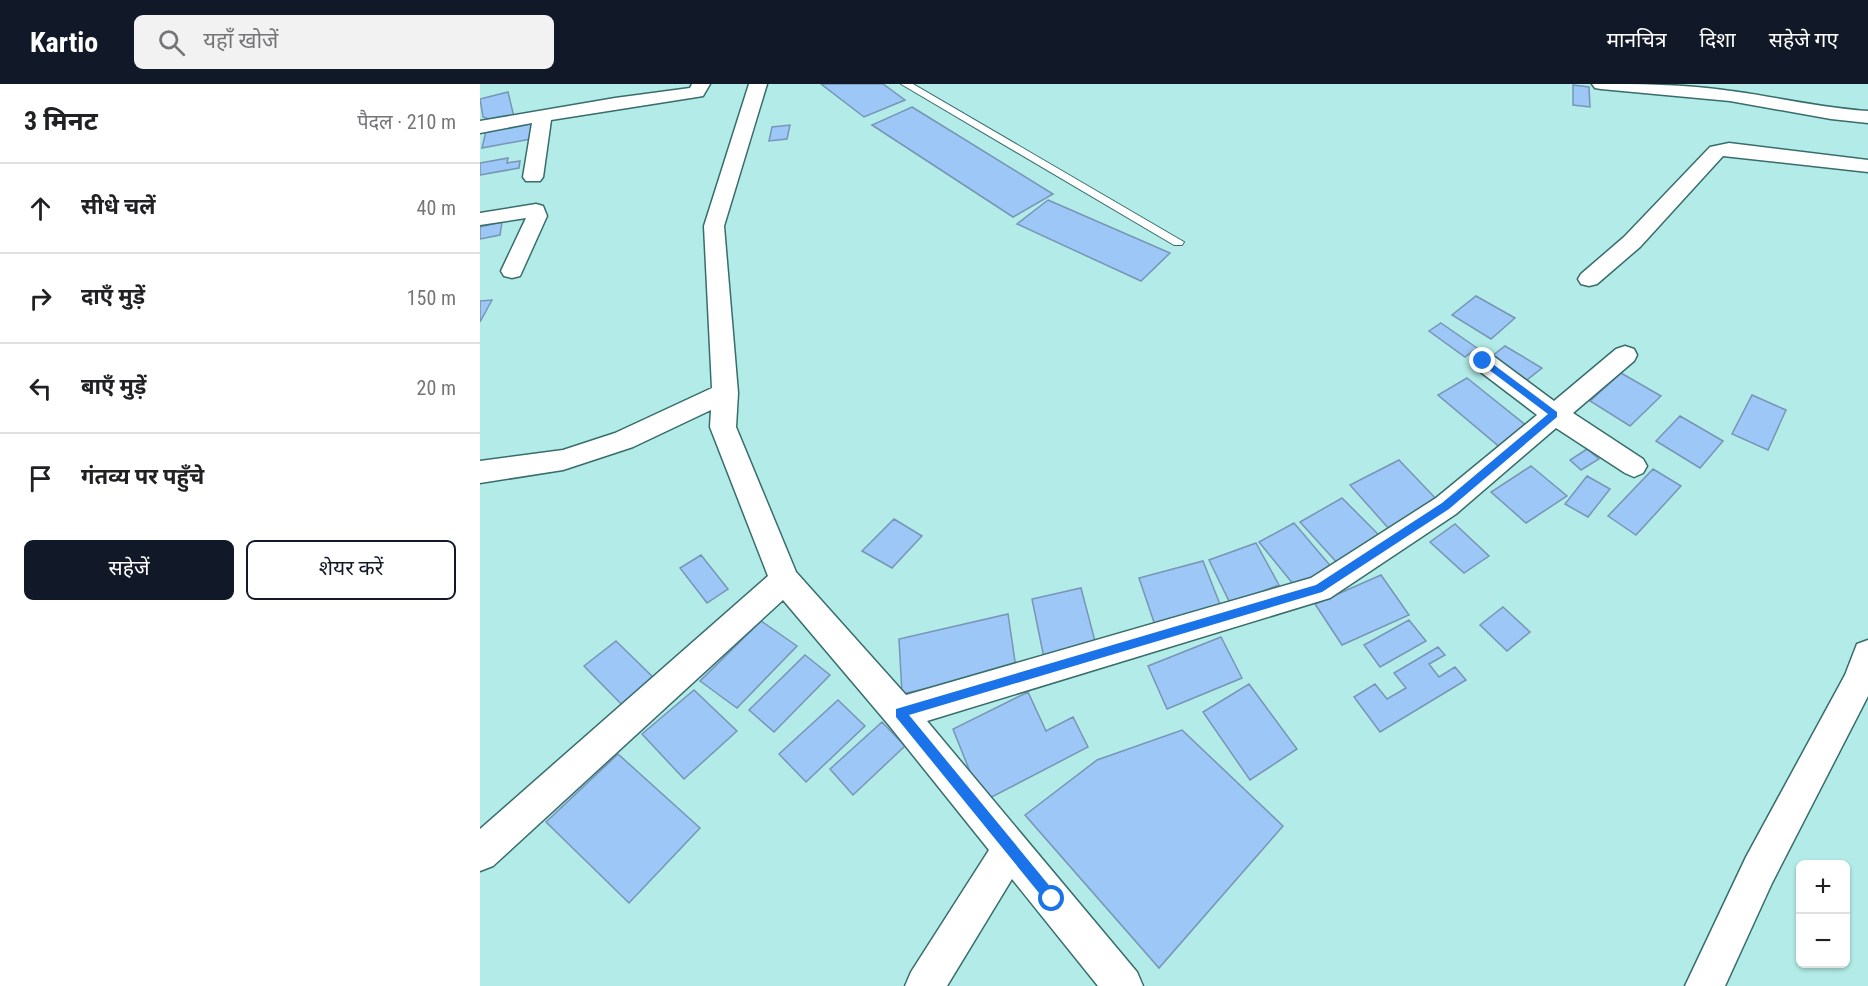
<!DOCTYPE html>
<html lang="hi">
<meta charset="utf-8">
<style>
body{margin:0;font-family:"Roboto Condensed","Noto Sans Devanagari",sans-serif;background:#f2f2f2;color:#202124}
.controls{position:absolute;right:18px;bottom:18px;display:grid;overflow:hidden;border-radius:9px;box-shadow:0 2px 4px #0004}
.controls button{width:54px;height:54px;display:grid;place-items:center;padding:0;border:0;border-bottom:2px solid #e0e0e0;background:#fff;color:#202124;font:30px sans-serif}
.stop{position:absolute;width:18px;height:18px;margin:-14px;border:4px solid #1a73e8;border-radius:50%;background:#fff}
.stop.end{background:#1a73e8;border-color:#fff;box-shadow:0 2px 6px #0008}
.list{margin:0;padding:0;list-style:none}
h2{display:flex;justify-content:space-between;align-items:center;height:78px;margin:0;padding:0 24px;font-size:26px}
h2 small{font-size:20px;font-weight:400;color:#757577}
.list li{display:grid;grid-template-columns:39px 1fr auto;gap:18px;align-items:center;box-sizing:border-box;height:90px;padding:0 24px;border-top:2px solid #e0e0e0}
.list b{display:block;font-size:22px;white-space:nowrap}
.list em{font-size:20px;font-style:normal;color:#757577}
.actions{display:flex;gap:12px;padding:18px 24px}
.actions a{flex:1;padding:14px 0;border:2px solid #111827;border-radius:9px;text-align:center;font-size:21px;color:#111827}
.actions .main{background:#111827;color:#fff}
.icon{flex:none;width:33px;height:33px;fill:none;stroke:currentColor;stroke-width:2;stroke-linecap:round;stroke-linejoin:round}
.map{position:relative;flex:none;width:1388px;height:902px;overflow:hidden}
header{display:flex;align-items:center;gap:36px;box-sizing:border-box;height:84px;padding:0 30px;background:#111827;color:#fff}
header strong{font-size:28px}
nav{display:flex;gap:33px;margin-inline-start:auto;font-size:21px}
.search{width:420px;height:54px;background:#f2f2f2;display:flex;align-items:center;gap:15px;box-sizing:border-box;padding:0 21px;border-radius:9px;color:#757577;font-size:22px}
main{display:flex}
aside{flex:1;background:#fff}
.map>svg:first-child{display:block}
.building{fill:#9cc7f7;stroke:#7895b5;stroke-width:1.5}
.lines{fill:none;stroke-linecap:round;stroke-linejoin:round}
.service-casing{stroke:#376d6b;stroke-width:2}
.minor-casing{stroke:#376d6b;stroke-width:3}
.service{fill:#fff;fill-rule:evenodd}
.minor{fill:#fff;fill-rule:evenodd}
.route{fill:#1a73e8}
</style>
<header>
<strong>Kartio</strong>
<div class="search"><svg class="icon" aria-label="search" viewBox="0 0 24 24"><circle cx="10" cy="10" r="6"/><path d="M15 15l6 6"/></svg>यहाँ खोजें</div>
<nav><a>मानचित्र</a><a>दिशा</a><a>सहेजे गए</a></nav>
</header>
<main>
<aside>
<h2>3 मिनट<small>पैदल · 210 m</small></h2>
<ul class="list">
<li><svg class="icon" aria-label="ahead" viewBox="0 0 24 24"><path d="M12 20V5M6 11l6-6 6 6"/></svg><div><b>सीधे चलें</b></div><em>40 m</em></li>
<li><svg class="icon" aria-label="right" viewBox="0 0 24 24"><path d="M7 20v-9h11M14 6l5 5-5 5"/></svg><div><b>दाएँ मुड़ें</b></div><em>150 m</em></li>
<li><svg class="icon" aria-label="left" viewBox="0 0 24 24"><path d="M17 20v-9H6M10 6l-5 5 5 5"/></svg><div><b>बाएँ मुड़ें</b></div><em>20 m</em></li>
<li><svg class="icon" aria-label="arrive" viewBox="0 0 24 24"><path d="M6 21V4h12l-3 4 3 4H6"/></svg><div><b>गंतव्य पर पहुँचे</b></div></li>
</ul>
<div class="actions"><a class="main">सहेजें</a><a>शेयर करें</a></div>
</aside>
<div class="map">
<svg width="1388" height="902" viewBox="0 0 1388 902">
<rect width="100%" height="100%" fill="#b2ebe7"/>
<!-- building -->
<path class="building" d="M 341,0 L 403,0 L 425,16 L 384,33 Z
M 1093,1 L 1109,3 L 1110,23 L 1093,21 Z
M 28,8 L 34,33 L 10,39 L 9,35 L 3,33 L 0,15 Z
M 432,23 L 573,110 L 533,133 L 392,41 Z
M 58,38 L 56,54 L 2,64 L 6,47 Z
M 310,41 L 307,55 L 289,57 L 292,43 Z
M 28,74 L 27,79 L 40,77 L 39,84 L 0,91 L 0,79 Z
M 568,116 L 690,169 L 661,197 L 537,140 Z
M 22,138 L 20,151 L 0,155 L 0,143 Z
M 996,212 L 1035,234 L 1011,255 L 972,231 Z
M 12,216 L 0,238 L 0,217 Z
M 961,239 L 997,264 L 985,273 L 949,247 Z
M 1025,262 L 1062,284 L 1043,299 L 1007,276 Z
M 1141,289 L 1181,312 L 1150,342 L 1110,317 Z
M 987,294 L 1052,346 L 1022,365 L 958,311 Z
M 1272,311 L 1306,326 L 1288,366 L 1252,350 Z
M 1200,332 L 1243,357 L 1220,384 L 1176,357 Z
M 1107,365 L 1119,375 L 1101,386 L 1090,376 Z
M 919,376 L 961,420 L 910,446 L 870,401 Z
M 1051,382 L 1087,412 L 1046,439 L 1011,408 Z
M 1173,385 L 1201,402 L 1156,451 L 1128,432 Z
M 1107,392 L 1130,405 L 1108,433 L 1085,420 Z
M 862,414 L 903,455 L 860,482 L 820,438 Z
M 414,435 L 442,452 L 412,484 L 382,467 Z
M 814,439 L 854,486 L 818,506 L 779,458 Z
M 975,440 L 1009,472 L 984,489 L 950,458 Z
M 776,459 L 799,501 L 750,519 L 729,476 Z
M 221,471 L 248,505 L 227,519 L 200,484 Z
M 723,477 L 743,528 L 677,547 L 659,494 Z
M 901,491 L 929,531 L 862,561 L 835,520 Z
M 601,504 L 616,561 L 564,574 L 552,515 Z
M 1023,523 L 1050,548 L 1027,567 L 1000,541 Z
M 528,530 L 536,584 L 422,610 L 419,555 Z
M 929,536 L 946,557 L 900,583 L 884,561 Z
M 281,537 L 317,562 L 257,624 L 220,597 Z
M 741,553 L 762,594 L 687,625 L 668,582 Z
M 136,557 L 182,602 L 150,629 L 104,582 Z
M 958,563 L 965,571 L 949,580 L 959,593 L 975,583 L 986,596 L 900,648 L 874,613 L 895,600 L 907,615 L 926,604 L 914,589 Z
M 325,571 L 350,591 L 294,648 L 269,626 Z
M 769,600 L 817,665 L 770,696 L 723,628 Z
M 214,606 L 257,647 L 204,695 L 162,650 Z
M 548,608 L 566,647 L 593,633 L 608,663 L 502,718 L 473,645 Z
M 358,616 L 385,642 L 326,698 L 299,670 Z
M 402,638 L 425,662 L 373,711 L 350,685 Z
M 702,646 L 803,742 L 679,884 L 545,731 L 617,676 Z
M 138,670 L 220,744 L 149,819 L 66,738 Z"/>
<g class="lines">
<defs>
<path id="service" d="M 421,0 L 433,0 L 704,158 L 702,161 L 694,161 Z"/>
<path id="minor" d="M 212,0 L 230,0 L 223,12 L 217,13 L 71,36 L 63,93 L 60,97 L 46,97 L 43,93 L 52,39 L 0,49 L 0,37 L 135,14 L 210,4 Z
M 269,0 L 287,0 L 244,142 L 258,309 L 256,343 L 316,488 L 426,611 L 831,494 L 956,414 L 1057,331 L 994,283 L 991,277 L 994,271 L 1003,268 L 1012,271 L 1074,317 L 1136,265 L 1145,262 L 1154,265 L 1157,271 L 1154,277 L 1093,329 L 1163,375 L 1167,382 L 1163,389 L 1154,393 L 1145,389 L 1076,344 L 976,430 L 850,514 L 447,637 L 657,888 L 663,902 L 618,902 L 532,795 L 467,902 L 425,902 L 431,888 L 509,766 L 408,640 L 303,516 L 13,782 L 0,787 L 0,745 L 288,492 L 230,343 L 231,326 L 153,363 L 83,386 L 0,399 L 0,377 L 83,366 L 135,349 L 232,304 L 224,142 Z
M 1112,0 C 1159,0 1205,0 1251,7 C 1297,13 1342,24 1388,27 L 1388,39 L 1351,35 L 1250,17 L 1121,5 L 1115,4 Z
M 1249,59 L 1388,76 L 1388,88 L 1243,72 L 1160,163 L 1117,200 L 1109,202 L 1101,200 L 1098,195 L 1101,190 L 1144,153 L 1230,63 Z
M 56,120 L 63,122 L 67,132 L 40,192 L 32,194 L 24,192 L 21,187 L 46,134 L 0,141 L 0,129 Z
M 1388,556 L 1388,612 L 1292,799 L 1245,902 L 1205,902 L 1266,773 L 1365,591 L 1377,560 Z"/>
</defs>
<!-- service casing -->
<use href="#service" class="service-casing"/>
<!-- minor casing -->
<use href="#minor" class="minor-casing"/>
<!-- service -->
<use href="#service" class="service"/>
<!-- minor -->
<use href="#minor" class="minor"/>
</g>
<!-- route -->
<path class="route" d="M 1000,275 L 1006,275 L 1077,328 L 1077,333 L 969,425 L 842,508 L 429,631 L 577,811 L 578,815 L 577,820 L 572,821 L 568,820 L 416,633 L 416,625 L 836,501 L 962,419 L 1068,330 L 1000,279 Z"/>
</svg>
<div class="controls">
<button>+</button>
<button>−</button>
</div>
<div class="stop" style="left:572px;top:815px"></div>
<div class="stop end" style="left:1003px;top:277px"></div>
</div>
</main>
